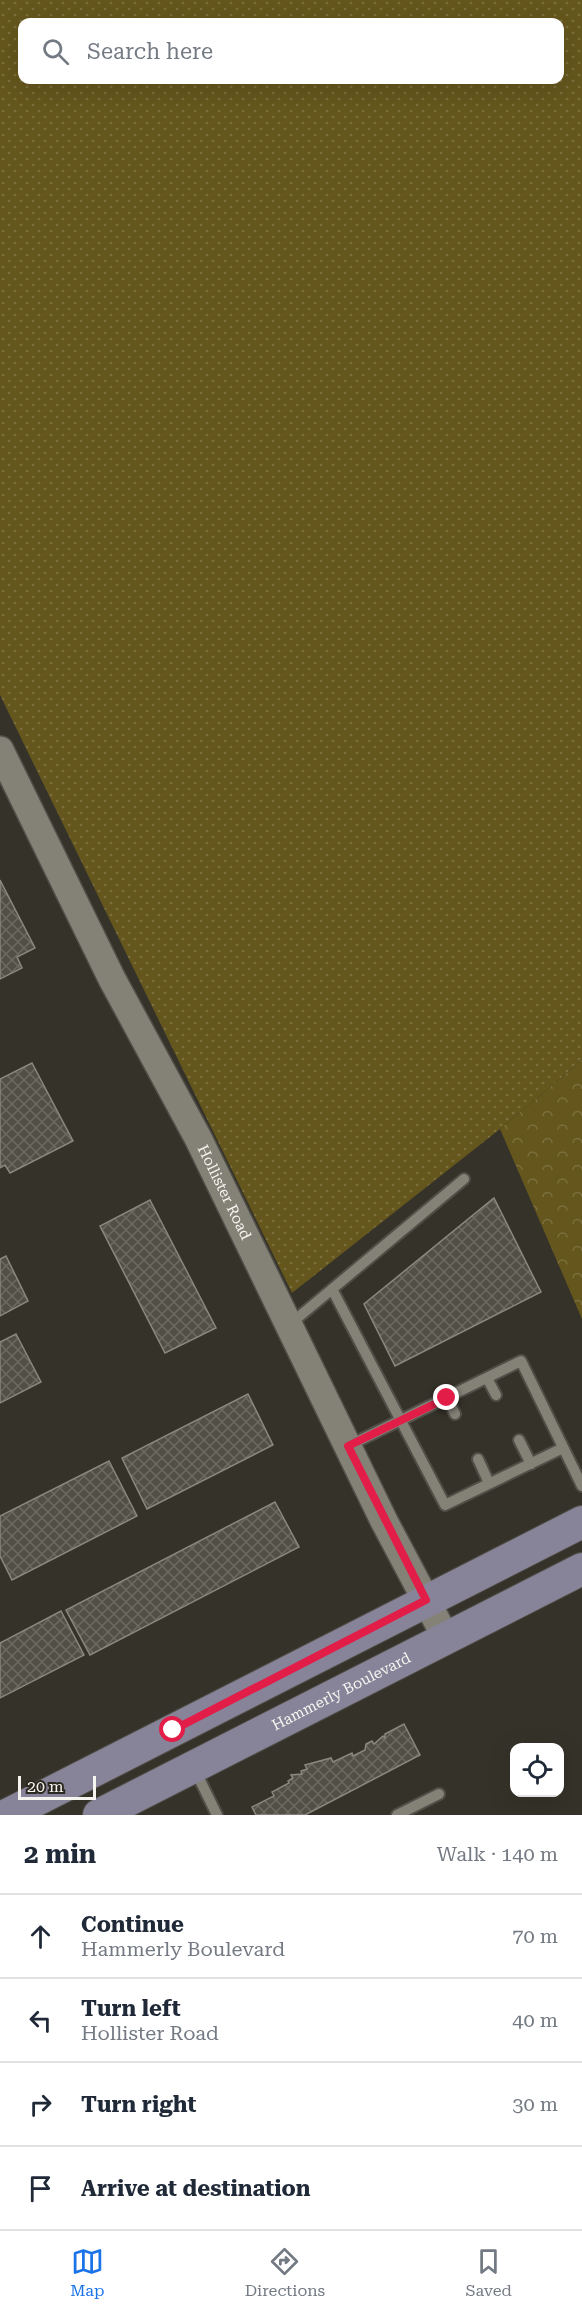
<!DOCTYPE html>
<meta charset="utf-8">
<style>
body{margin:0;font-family:"Roboto Serif",serif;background:#f6f6f7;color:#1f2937}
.controls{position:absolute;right:18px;bottom:18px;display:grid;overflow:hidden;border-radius:12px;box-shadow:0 6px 24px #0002}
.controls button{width:54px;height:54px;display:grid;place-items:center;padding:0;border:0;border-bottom:2px solid #e0e1e3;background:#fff;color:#1f2937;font:30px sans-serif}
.scale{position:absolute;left:18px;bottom:15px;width:78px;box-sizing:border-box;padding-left:6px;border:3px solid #f6f4ee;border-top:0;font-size:16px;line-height:21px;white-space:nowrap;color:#f6f4ee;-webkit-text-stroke:4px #2b281f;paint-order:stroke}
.stop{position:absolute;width:18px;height:18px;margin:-14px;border:4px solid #e11d48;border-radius:50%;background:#fff}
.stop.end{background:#e11d48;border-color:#fff;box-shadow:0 2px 6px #0008}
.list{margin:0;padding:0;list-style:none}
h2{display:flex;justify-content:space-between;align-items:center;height:78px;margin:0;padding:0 24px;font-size:26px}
h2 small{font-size:20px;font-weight:400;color:#747a83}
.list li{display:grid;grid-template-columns:39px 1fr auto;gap:18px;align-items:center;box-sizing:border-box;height:84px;padding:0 24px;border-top:2px solid #e0e1e3}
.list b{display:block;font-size:22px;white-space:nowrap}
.list p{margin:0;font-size:20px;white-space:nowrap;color:#747a83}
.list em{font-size:20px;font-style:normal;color:#747a83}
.icon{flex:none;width:33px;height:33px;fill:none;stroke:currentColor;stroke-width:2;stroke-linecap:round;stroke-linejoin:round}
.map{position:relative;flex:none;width:582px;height:1815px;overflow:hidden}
.search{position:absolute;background:#fff;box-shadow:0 6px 24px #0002;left:18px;right:18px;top:18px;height:66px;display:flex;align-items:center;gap:15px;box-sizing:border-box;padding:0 21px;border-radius:12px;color:#747a83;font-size:22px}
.sheet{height:414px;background:#fff}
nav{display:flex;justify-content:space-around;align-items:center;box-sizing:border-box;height:84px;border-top:2px solid #e0e1e3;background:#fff;font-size:16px;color:#747a83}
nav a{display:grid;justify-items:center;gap:3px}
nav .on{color:#1a73e8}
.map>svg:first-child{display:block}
.grass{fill:url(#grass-dots);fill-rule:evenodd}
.forest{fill:url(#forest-crowns)}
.building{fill:url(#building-cross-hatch);stroke:#8b887e;stroke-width:1.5}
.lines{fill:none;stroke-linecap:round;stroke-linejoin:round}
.service-casing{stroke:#504e47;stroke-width:14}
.tertiary-casing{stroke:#504e47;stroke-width:30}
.secondary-casing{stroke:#504e47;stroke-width:34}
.service{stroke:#848177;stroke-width:10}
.tertiary{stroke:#848177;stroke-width:27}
.secondary{stroke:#87849a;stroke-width:32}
.route{stroke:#e11d48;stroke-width:8}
.labels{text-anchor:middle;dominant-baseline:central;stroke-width:4.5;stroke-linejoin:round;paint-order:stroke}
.street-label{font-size:15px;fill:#f6f4ee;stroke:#2b281f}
</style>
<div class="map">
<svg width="582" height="1815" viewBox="0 0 582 1815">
<defs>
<pattern id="grass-dots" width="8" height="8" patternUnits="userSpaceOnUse" patternTransform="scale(1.5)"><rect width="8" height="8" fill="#64561c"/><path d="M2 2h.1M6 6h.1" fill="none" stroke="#7b6f3d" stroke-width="1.8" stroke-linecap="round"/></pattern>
<pattern id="forest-crowns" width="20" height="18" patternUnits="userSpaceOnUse" patternTransform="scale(1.5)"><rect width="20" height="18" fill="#64561c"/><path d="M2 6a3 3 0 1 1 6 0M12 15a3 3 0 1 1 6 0" fill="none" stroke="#7b6f3d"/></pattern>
<pattern id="building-cross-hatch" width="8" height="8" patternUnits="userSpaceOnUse" patternTransform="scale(1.5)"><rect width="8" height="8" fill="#525046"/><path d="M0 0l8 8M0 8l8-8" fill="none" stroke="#6c6a61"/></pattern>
</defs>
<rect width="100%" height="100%" fill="#353229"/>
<!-- grass -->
<path class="grass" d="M 0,0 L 582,0 L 582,1060 L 500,1129 L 292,1293 L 0,695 ZM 22,22 L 560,22 L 560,80 L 22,80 Z"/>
<!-- forest -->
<path class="forest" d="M 582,1060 L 582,1319 L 500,1129 Z"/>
<!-- building -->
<path class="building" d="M 0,880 L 35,948 L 17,957 L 22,968 L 0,979 Z
M 32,1063 L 73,1141 L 10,1173 L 5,1165 L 0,1168 L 0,1079 Z
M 494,1198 L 541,1292 L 395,1366 L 364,1304 Z
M 150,1200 L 216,1328 L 165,1353 L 100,1226 Z
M 6,1256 L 28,1301 L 0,1316 L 0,1259 Z
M 16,1334 L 41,1382 L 0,1403 L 0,1342 Z
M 248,1394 L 273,1445 L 147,1509 L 122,1458 Z
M 109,1461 L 137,1516 L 12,1580 L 0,1556 L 0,1516 Z
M 275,1502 L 299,1547 L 90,1655 L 66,1610 Z
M 61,1611 L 84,1655 L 0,1698 L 0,1643 Z
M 404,1724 L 420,1755 L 305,1815 L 256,1815 L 252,1807 L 274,1796 L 272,1792 L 289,1783 L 288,1781 L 293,1778 L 291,1775 L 302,1774 L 301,1771 L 307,1769 L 305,1765 L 331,1758 L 333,1762 L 352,1753 L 353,1756 L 365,1750 L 366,1744 L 372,1741 L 374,1744 L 383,1736 L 385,1738 L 385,1734 Z"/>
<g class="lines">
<defs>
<path id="service" d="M 332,1289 L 445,1505 L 563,1448
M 289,1325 L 464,1179
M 487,1378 L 496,1395
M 447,1398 L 455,1414
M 519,1440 L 531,1464
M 348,1446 L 521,1361 L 582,1486
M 478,1459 L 489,1483
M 195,1770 L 217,1815
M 397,1815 L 439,1794"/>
<g id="tertiary">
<path id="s1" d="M 0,750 L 112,979 L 198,1138 L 384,1521 L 446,1638"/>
</g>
<g id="secondary">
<path d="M 7,1815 L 582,1522"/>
<path id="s2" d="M 99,1815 L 582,1569"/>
</g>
</defs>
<!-- service casing -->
<use href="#service" class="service-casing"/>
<!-- tertiary casing -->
<use href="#tertiary" class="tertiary-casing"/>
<!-- secondary casing -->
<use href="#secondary" class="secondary-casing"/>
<!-- service -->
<use href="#service" class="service"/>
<!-- tertiary -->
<use href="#tertiary" class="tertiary"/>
<!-- secondary -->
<use href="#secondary" class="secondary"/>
</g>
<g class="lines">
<!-- route -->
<path class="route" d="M 173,1730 L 426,1600 L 348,1446 L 447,1398"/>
</g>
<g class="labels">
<!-- street labels -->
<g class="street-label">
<text stroke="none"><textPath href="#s1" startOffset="496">Hollister Road</textPath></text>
<text stroke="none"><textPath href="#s2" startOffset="272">Hammerly Boulevard</textPath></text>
</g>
</g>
</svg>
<div class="controls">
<button><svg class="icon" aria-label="locate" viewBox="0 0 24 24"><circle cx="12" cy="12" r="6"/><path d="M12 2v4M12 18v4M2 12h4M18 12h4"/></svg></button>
</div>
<div class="scale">20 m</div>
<div class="stop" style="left:173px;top:1730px"></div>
<div class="stop end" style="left:447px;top:1398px"></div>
<div class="search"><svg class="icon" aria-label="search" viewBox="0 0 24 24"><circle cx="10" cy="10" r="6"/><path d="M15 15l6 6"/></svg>Search here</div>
</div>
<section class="sheet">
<h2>2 min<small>Walk · 140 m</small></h2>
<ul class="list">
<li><svg class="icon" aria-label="ahead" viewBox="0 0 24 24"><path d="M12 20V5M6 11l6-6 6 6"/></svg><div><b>Continue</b><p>Hammerly Boulevard</p></div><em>70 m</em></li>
<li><svg class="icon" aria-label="left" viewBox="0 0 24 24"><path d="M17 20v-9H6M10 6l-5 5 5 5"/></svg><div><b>Turn left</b><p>Hollister Road</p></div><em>40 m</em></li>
<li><svg class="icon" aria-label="right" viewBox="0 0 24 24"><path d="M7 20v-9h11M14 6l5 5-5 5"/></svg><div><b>Turn right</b></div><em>30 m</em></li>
<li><svg class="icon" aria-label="arrive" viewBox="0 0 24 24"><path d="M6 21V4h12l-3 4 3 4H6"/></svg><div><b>Arrive at destination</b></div></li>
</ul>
</section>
<nav>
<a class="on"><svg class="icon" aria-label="map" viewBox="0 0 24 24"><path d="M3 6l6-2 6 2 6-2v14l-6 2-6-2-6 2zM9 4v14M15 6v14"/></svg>Map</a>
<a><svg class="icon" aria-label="directions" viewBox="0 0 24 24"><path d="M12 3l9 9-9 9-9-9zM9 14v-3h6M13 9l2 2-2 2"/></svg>Directions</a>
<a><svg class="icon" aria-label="saved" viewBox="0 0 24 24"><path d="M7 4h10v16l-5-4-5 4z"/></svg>Saved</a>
</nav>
